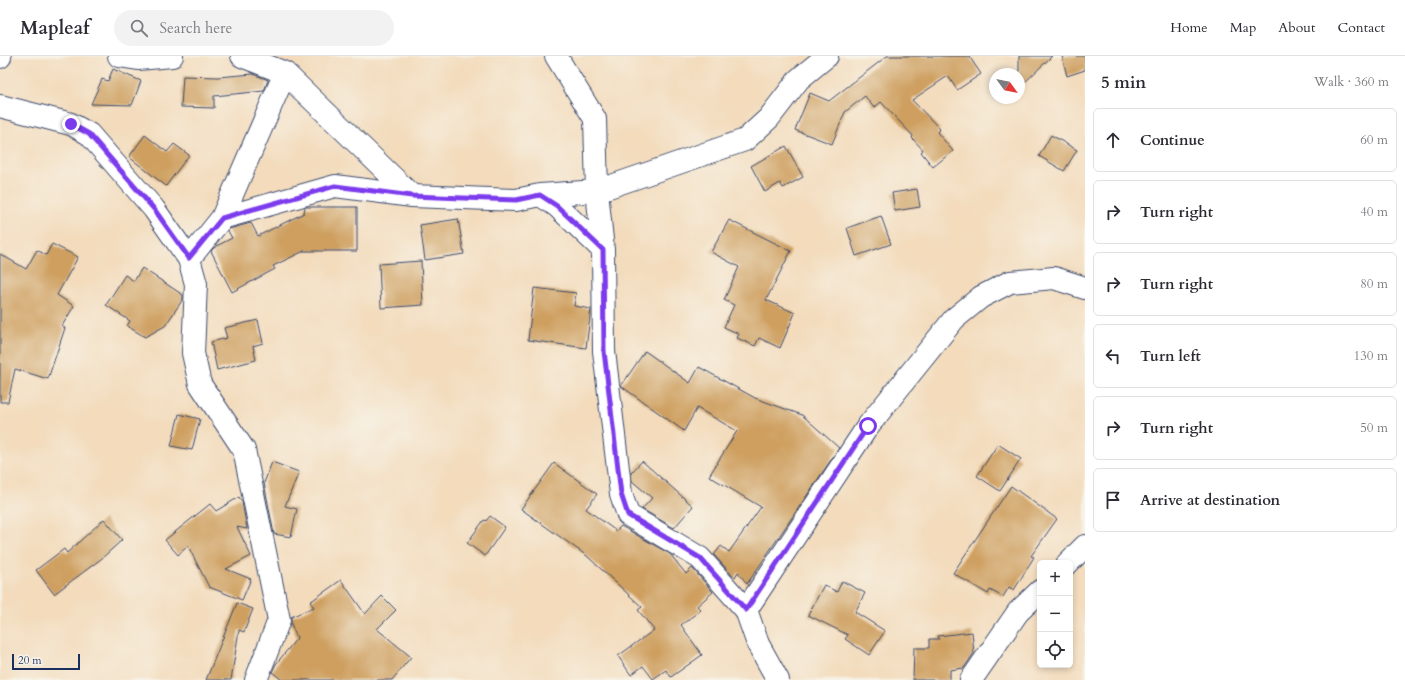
<!DOCTYPE html>
<meta charset="utf-8">
<style>
body{margin:0;font-family:Cardo,serif;background:#f2f2f3;color:#2b2b33}
.controls{position:absolute;right:12px;bottom:12px;display:grid;overflow:hidden;border-radius:6px;box-shadow:0 2px 6px #0003}
.controls button{width:36px;height:36px;display:grid;place-items:center;padding:0;border:0;border-bottom:1px solid #e1e1e2;background:#fff;color:#2b2b33;font:20px sans-serif}
.compass{position:absolute;left:989px;top:12px;width:36px;height:36px;border-radius:50%;background:#fff;box-shadow:0 2px 6px #0003;rotate:123deg}
.scale{position:absolute;left:12px;bottom:10px;width:68px;box-sizing:border-box;padding-left:4px;border:2px solid #1b2f5e;border-top:0;font-size:11px;line-height:14px;white-space:nowrap;color:#1b2f5e;-webkit-text-stroke:3px #f7f3e8;paint-order:stroke}
.stop{position:absolute;width:12px;height:12px;margin:-9px;border:3px solid #7c3aed;border-radius:50%;background:#fff}
.stop.end{background:#7c3aed;border-color:#fff;box-shadow:0 1px 4px #0008}
.list{margin:0;padding:0;list-style:none}
h2{display:flex;justify-content:space-between;align-items:center;height:52px;margin:0;padding:0 16px;font-size:17px}
h2 small{font-size:13px;font-weight:400;color:#7c7c81}
.list li{display:grid;grid-template-columns:26px 1fr auto;gap:12px;align-items:center;box-sizing:border-box;height:64px;margin:0 8px 8px;padding:0 8px;border:1px solid #e1e1e2;border-radius:6px}
.list b{display:block;font-size:15px;white-space:nowrap}
.list em{font-size:13px;font-style:normal;color:#7c7c81}
.icon{flex:none;width:22px;height:22px;fill:none;stroke:currentColor;stroke-width:2;stroke-linecap:round;stroke-linejoin:round}
.map{position:relative;flex:none;width:1085px;height:624px;overflow:hidden}
header{display:flex;align-items:center;gap:24px;box-sizing:border-box;height:56px;padding:0 20px;background:#fff;border-bottom:1px solid #e1e1e2}
header strong{font-size:19px}
nav{display:flex;gap:22px;margin-inline-start:auto;font-size:14px}
.search{width:280px;height:36px;background:#f2f2f3;display:flex;align-items:center;gap:10px;box-sizing:border-box;padding:0 14px;border-radius:22px;color:#7c7c81;font-size:15px}
main{display:flex}
aside{flex:1;background:#fff}
.map>svg:first-child{display:block}
.building{fill:#ce9f5f}
.lines{fill:none;stroke-linecap:round;stroke-linejoin:round}
.minor-casing{stroke:#3b496c;stroke-width:24}
.minor{stroke:#fff;stroke-width:22}
.route{stroke:#7c3aed;stroke-width:5}
</style>
<header>
<strong>Mapleaf</strong>
<div class="search"><svg class="icon" aria-label="search" viewBox="0 0 24 24"><circle cx="10" cy="10" r="6"/><path d="M15 15l6 6"/></svg>Search here</div>
<nav><a>Home</a><a>Map</a><a>About</a><a>Contact</a></nav>
</header>
<main>
<div class="map">
<svg width="1085" height="624" viewBox="0 0 1085 624">
<rect width="100%" height="100%" fill="#f7f3e8"/>
<filter id="ink" filterUnits="userSpaceOnUse"><feTurbulence type="fractalNoise" baseFrequency=".025" numOctaves="2"/><feDisplacementMap in="SourceGraphic" scale="8" xChannelSelector="R" yChannelSelector="G"/><feConvolveMatrix kernelMatrix="1 2 1 2 8 2 1 2 1" color-interpolation-filters="sRGB"/></filter>
<filter id="wash" filterUnits="userSpaceOnUse"><feTurbulence type="fractalNoise" baseFrequency=".012" numOctaves="4" result="noise"/><feDisplacementMap in="SourceGraphic" scale="16" xChannelSelector="R" yChannelSelector="G"/><feGaussianBlur stdDeviation="0.9" result="paint"/><feColorMatrix in="noise" values="0 0 0 0 0 0 0 0 0 0 0 0 0 0 0 0 0 1.4 0 .05"/><feComposite in="paint" operator="in"/></filter>
<g filter="url(#wash)">
<rect width="100%" height="100%" fill="#f3dbbc"/>
<g id="blocks">
<!-- building -->
<path class="building" d="M 887,0 L 969,0 L 981,18 L 957,34 L 948,20 L 912,44 L 940,73 L 937,76 L 953,95 L 933,111 L 921,96 L 923,94 L 912,82 L 913,80 L 881,46 L 874,52 L 865,40 L 845,56 L 832,88 L 795,74 L 810,37 L 829,45 Z
M 1019,0 L 1052,0 L 1019,32 Z
M 1062,0 L 1085,0 L 1085,14 L 1067,20 Z
M 113,13 L 141,25 L 132,49 L 91,48 L 102,23 L 108,25 Z
M 253,18 L 268,24 L 264,35 L 214,40 L 214,52 L 181,51 L 183,20 L 218,21 Z
M 145,79 L 167,96 L 174,88 L 189,99 L 166,130 L 129,101 Z
M 1051,79 L 1077,94 L 1064,115 L 1039,100 Z
M 786,90 L 803,121 L 783,132 L 780,127 L 765,136 L 751,110 Z
M 917,133 L 920,151 L 895,155 L 892,137 Z
M 305,151 L 357,151 L 357,195 L 304,195 L 273,210 L 275,213 L 232,236 L 211,195 L 215,191 L 232,182 L 228,175 L 229,173 L 251,167 L 258,180 L 304,157 Z
M 881,160 L 891,188 L 856,200 L 847,172 Z
M 458,163 L 464,198 L 425,204 L 420,169 Z
M 729,164 L 791,195 L 766,244 L 795,257 L 780,292 L 759,282 L 755,290 L 737,282 L 739,278 L 724,271 L 734,249 L 724,244 L 739,211 L 711,196 Z
M 52,188 L 78,201 L 57,239 L 74,250 L 62,270 L 65,272 L 48,323 L 15,313 L 8,346 L 0,346 L 0,198 L 26,213 L 37,194 L 46,199 Z
M 421,205 L 423,249 L 381,252 L 379,208 Z
M 142,212 L 183,239 L 183,243 L 165,270 L 145,281 L 127,270 L 130,265 L 106,249 L 125,219 L 134,225 Z
M 534,232 L 576,237 L 574,250 L 591,253 L 586,292 L 528,284 Z
M 258,264 L 263,287 L 253,290 L 256,304 L 217,314 L 211,286 L 227,282 L 224,272 Z
M 645,295 L 690,327 L 699,311 L 755,342 L 802,359 L 839,392 L 747,528 L 738,516 L 735,521 L 733,520 L 714,499 L 721,490 L 729,496 L 761,451 L 709,420 L 737,375 L 697,352 L 684,375 L 621,330 Z
M 179,358 L 200,363 L 192,394 L 171,390 Z
M 998,388 L 1021,403 L 1000,435 L 977,420 Z
M 642,405 L 693,450 L 674,472 L 642,453 L 652,442 L 632,425 L 631,417 Z
M 272,406 L 299,416 L 285,450 L 297,453 L 291,481 L 274,478 L 264,427 Z
M 554,407 L 597,438 L 586,453 L 616,475 L 621,470 L 670,498 L 686,518 L 692,512 L 713,536 L 697,550 L 701,554 L 681,569 L 702,599 L 671,621 L 666,614 L 653,623 L 643,610 L 631,619 L 618,600 L 654,574 L 638,554 L 642,551 L 587,500 L 521,453 Z
M 1011,430 L 1057,463 L 1031,500 L 1034,501 L 1014,534 L 1009,531 L 1003,541 L 990,534 L 988,538 L 953,517 Z
M 239,441 L 242,446 L 247,473 L 237,471 L 251,500 L 226,513 L 251,523 L 242,544 L 209,531 L 188,490 L 178,499 L 165,484 L 210,448 L 216,455 Z
M 490,460 L 505,471 L 485,500 L 467,487 L 484,464 L 486,465 Z
M 104,463 L 122,484 L 101,503 L 54,538 L 36,514 L 64,493 L 67,497 Z
M 341,524 L 365,558 L 382,540 L 396,554 L 377,573 L 411,601 L 392,624 L 282,624 L 272,616 L 276,608 L 297,582 L 291,568 L 291,561 L 314,551 L 310,546 Z
M 842,525 L 865,537 L 855,556 L 885,575 L 869,599 L 845,583 L 848,579 L 808,559 L 824,529 L 837,536 Z
M 237,547 L 253,553 L 244,576 L 239,574 L 231,624 L 206,624 Z
M 972,576 L 974,597 L 964,612 L 950,614 L 950,624 L 913,624 L 914,592 L 929,592 L 929,583 L 939,583 L 938,580 Z"/>
</g>
</g>
<g filter="url(#ink)">
<use href="#blocks" fill-opacity="0" stroke="#3b496c" stroke-width="1"/>
<g class="lines">
<defs>
<path id="minor" d="M 119,0 L 138,3 L 172,0
M 242,0 L 285,17 L 412,140 L 516,144 L 540,139 L 597,135 L 745,84 L 769,62 L 799,23 L 827,0
M 556,0 L 595,63 L 597,135 L 603,194 L 604,295 L 621,438 L 628,459 L 700,502 L 746,554 L 758,588 L 778,624
M 0,1 L 0,0
M 0,50 L 71,68 L 89,78 L 154,153 L 189,203 L 196,228 L 193,297 L 200,328 L 244,394 L 279,564 L 256,624
M 540,139 L 557,150 L 603,194
M 222,162 L 335,130 L 412,140
M 189,203 L 222,162 L 285,17
M 1068,507 L 1085,490
M 746,554 L 868,370 L 954,263 L 981,241 L 1010,226 L 1054,222 L 1085,232
M 971,624 L 1018,556 L 1040,535"/>
</defs>
<!-- minor casing -->
<use href="#minor" class="minor-casing"/>
<!-- minor -->
<use href="#minor" class="minor"/>
</g>
</g>
<g class="lines" filter="url(#ink)">
<!-- route -->
<path class="route" d="M 71,68 L 89,78 L 154,153 L 189,202 L 222,162 L 335,130 L 412,140 L 516,144 L 540,139 L 557,150 L 603,194 L 604,295 L 621,438 L 628,459 L 700,502 L 746,554 L 868,370"/>
</g>
</svg>
<div class="controls">
<button>+</button>
<button>−</button>
<button><svg class="icon" aria-label="locate" viewBox="0 0 24 24"><circle cx="12" cy="12" r="6"/><path d="M12 2v4M12 18v4M2 12h4M18 12h4"/></svg></button>
</div>
<svg class="compass" viewBox="-18 -18 36 36"><path d="M0-13l5 13h-10z" fill="#e53935"/><path d="M0 13l5-13h-10z" fill="#7c7c81"/></svg>
<div class="scale">20 m</div>
<div class="stop" style="left:868px;top:370px"></div>
<div class="stop end" style="left:71px;top:68px"></div>
</div>
<aside>
<h2>5 min<small>Walk · 360 m</small></h2>
<ul class="list">
<li><svg class="icon" aria-label="ahead" viewBox="0 0 24 24"><path d="M12 20V5M6 11l6-6 6 6"/></svg><div><b>Continue</b></div><em>60 m</em></li>
<li><svg class="icon" aria-label="right" viewBox="0 0 24 24"><path d="M7 20v-9h11M14 6l5 5-5 5"/></svg><div><b>Turn right</b></div><em>40 m</em></li>
<li><svg class="icon" aria-label="right" viewBox="0 0 24 24"><path d="M7 20v-9h11M14 6l5 5-5 5"/></svg><div><b>Turn right</b></div><em>80 m</em></li>
<li><svg class="icon" aria-label="left" viewBox="0 0 24 24"><path d="M17 20v-9H6M10 6l-5 5 5 5"/></svg><div><b>Turn left</b></div><em>130 m</em></li>
<li><svg class="icon" aria-label="right" viewBox="0 0 24 24"><path d="M7 20v-9h11M14 6l5 5-5 5"/></svg><div><b>Turn right</b></div><em>50 m</em></li>
<li><svg class="icon" aria-label="arrive" viewBox="0 0 24 24"><path d="M6 21V4h12l-3 4 3 4H6"/></svg><div><b>Arrive at destination</b></div></li>
</ul>
</aside>
</main>
